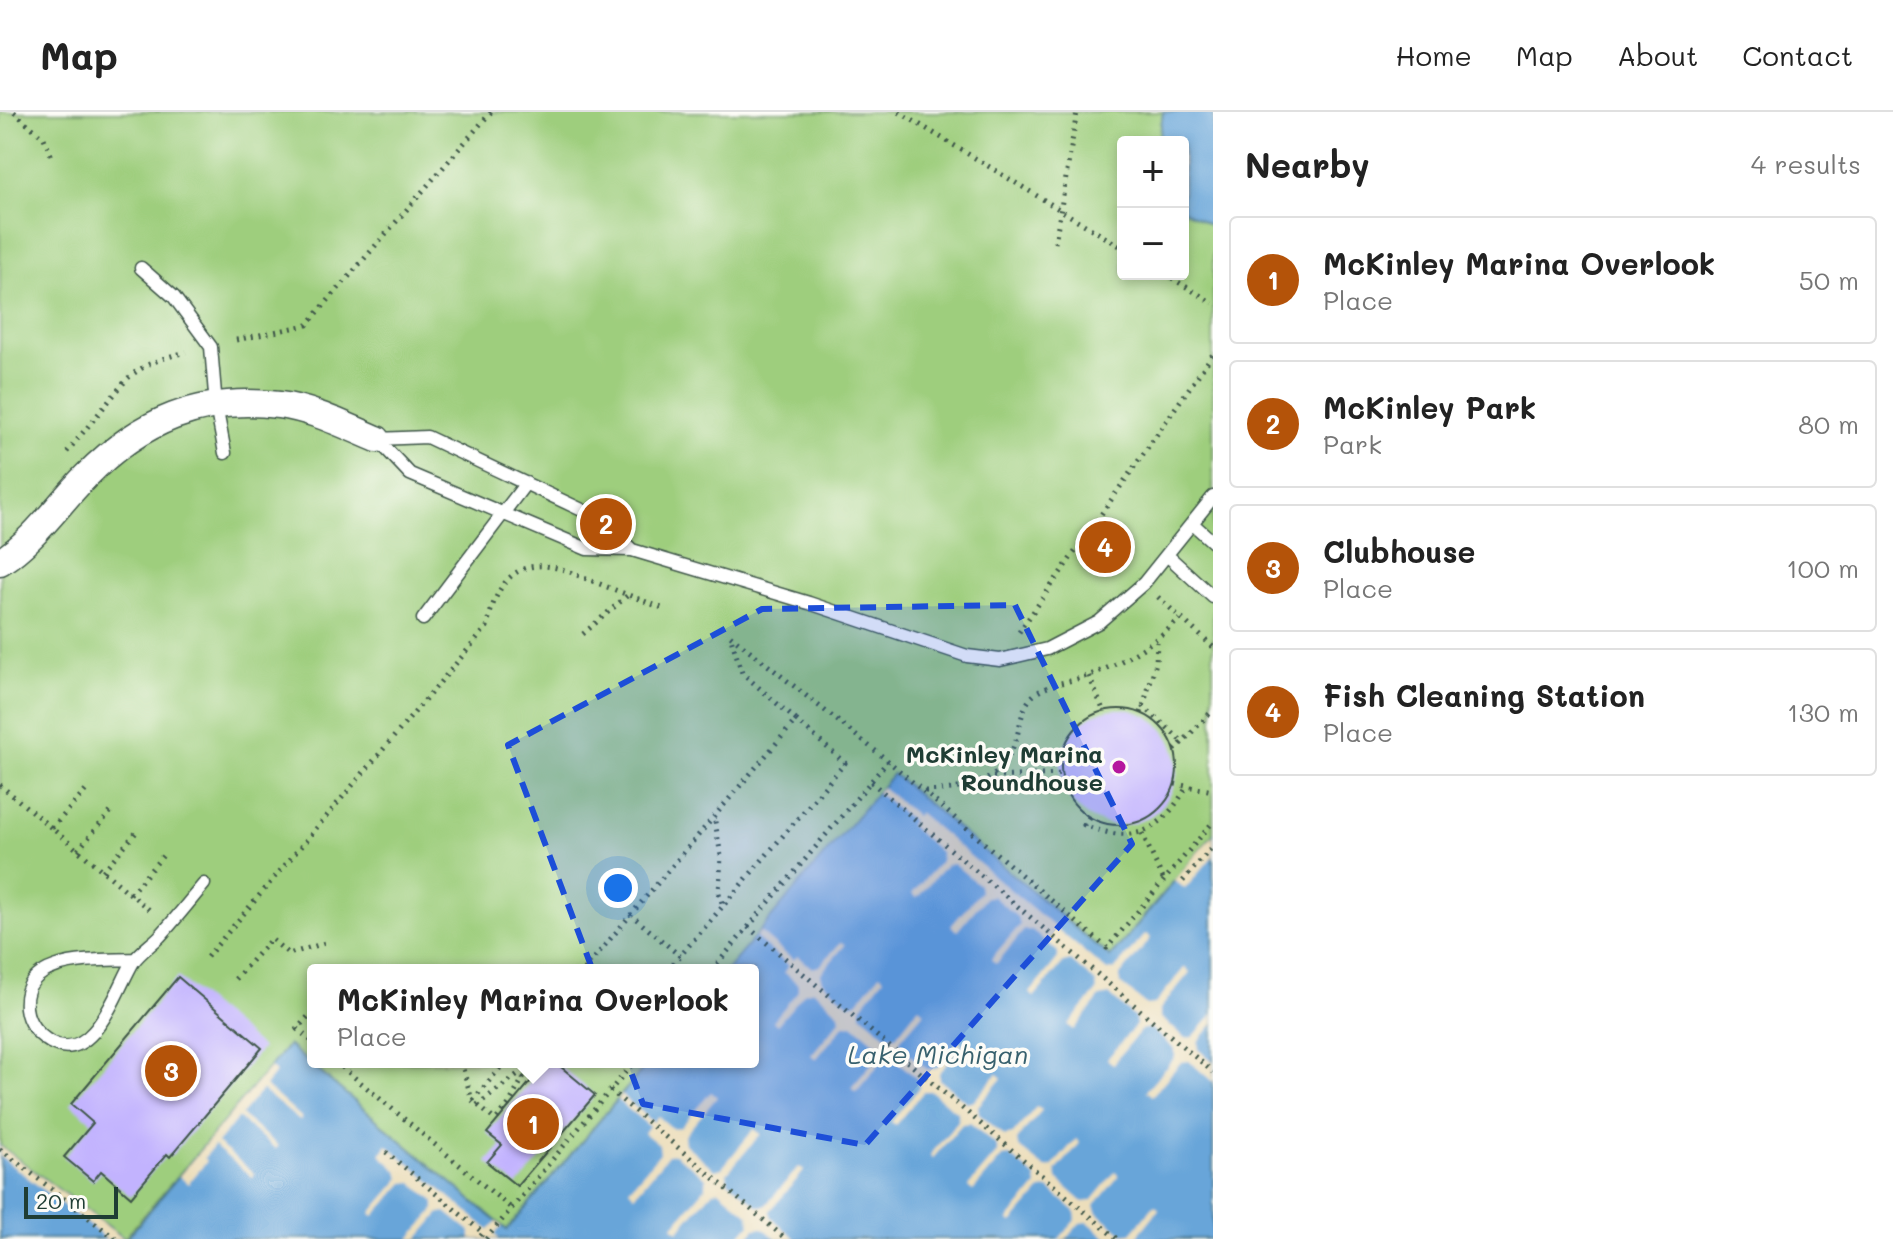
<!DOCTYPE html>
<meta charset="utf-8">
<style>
body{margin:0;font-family:Mali,sans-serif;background:#f6f6f6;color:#222}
.controls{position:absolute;right:24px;top:24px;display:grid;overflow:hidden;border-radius:8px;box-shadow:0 4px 12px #0003}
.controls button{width:72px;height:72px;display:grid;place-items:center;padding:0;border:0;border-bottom:2px solid #e0e0e0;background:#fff;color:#222;font:40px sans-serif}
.scale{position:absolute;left:24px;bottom:20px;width:94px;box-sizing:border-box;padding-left:8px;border:4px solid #1f3d34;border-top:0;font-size:22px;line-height:28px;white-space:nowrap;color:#1f3d34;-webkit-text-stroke:6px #fdfcf7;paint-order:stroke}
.you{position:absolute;left:618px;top:776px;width:28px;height:28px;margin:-20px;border:6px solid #fff;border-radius:50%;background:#1a73e8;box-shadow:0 0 0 12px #1a73e833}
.badge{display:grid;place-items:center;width:52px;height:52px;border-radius:50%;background:#b45309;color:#fff;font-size:26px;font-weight:700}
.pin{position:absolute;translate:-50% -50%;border:4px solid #fff;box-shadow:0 2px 8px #0006}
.popup{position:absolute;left:307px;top:852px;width:452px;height:104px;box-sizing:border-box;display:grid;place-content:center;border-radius:8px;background:#fff;filter:drop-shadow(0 2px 6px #0005);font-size:26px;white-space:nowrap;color:#767676}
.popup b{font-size:30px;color:#222}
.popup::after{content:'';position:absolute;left:50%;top:100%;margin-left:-16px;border:16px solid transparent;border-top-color:#fff}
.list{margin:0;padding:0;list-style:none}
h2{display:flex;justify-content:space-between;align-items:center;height:104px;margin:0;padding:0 32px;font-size:34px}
h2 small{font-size:26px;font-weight:400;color:#767676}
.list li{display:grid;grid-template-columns:52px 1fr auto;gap:24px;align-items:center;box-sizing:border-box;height:128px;margin:0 16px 16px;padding:0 16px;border:2px solid #e0e0e0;border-radius:8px}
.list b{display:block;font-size:30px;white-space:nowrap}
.list p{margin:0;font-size:26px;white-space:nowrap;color:#767676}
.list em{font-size:26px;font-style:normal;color:#767676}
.map{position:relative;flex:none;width:1213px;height:1127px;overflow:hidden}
header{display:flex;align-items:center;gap:48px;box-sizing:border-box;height:112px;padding:0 40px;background:#fff;border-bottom:2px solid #e0e0e0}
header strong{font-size:38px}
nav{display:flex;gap:44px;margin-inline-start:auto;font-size:28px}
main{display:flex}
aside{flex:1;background:#fff}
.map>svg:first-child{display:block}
.green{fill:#9ece7d;stroke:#5e8658;stroke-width:2}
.water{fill:#67a5d9;stroke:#437186;stroke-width:2}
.pier{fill:#ecdebb}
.building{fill:#c2b3fe}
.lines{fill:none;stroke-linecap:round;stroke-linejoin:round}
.service-casing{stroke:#3e5548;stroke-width:15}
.minor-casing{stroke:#3e5548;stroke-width:29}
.path{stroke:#3e5548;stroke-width:5;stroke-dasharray:2 6;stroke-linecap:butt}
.service{stroke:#fff;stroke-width:12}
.minor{stroke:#fff;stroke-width:26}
.marked{fill:#1d4ed8;fill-opacity:0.2;stroke:#1d4ed8;stroke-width:6;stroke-dasharray:16 10;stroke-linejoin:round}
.poi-dot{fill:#b5179e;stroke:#fdfcf7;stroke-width:3}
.labels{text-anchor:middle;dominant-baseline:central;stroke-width:7;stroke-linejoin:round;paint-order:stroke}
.poi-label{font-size:24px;font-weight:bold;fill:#1f3d34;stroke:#fdfcf7;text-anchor:end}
.water-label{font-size:26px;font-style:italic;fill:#38616e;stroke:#fdfcf7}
</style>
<header>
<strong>Map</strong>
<nav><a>Home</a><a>Map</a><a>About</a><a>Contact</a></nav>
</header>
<main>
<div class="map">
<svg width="1213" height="1127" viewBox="0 0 1213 1127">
<rect width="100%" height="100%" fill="#fdfcf7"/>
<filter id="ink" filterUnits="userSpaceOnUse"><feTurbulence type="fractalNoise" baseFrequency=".0125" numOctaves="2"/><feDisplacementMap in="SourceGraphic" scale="16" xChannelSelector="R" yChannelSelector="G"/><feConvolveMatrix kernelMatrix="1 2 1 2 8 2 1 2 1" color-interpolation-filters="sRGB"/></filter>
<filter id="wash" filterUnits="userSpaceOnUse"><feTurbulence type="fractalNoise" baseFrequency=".006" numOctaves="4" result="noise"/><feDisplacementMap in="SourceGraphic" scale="32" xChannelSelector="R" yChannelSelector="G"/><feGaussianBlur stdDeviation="1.8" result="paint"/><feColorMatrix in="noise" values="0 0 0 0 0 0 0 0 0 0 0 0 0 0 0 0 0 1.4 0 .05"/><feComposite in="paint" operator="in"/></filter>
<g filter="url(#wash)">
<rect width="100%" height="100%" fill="#ecdebb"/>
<!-- green -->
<path class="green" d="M 0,0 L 1163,0 L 1159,30 L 1123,30 L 1123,162 L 1183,162 L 1183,98 L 1213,115 L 1213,723 L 1110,845 L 893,662 L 727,858 L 313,858 L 313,950 L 649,950 L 507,1118 L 289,934 L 124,1127 L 0,1034 Z"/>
<!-- water -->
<path class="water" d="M 1163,0 L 1213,0 L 1213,115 L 1183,98 L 1183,30 L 1159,30 Z
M 893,662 L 1110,845 L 1213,723 L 1213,1127 L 126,1127 L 288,933 L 507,1118 L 649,950 L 753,950 L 753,858 L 727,858 Z
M 0,1034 L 125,1127 L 0,1127 Z"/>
<!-- pier -->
<path class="pier" d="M 882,675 L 916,704 L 919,701 L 1107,859 L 1114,858 L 1146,822 L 1151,826 L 1120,864 L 1120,871 L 1146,893 L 1155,892 L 1185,855 L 1190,860 L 1160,897 L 1160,905 L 1185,926 L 1193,925 L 1213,902 L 1213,912 L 1198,930 L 1199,938 L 1213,950 L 1213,970 L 1189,949 L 1181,950 L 1152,984 L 1146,979 L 1175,945 L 1175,938 L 1150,916 L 1141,918 L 1113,952 L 1107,947 L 1136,913 L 1135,906 L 1110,883 L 1100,885 L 1074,918 L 1068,913 L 1097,879 L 1096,871 L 1071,849 L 1063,851 L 1034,885 L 1030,881 L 1058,846 L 1058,840 L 1032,818 L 1024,818 L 996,852 L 991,847 L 1020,813 L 1018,806 L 993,784 L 986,785 L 957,819 L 951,814 L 980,780 L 979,773 L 954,752 L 946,753 L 917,786 L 912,782 L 941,748 L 940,740 L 909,713 L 912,709 L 877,680 Z
M 1213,723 L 1213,744 L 1185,777 L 1174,768 Z
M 760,820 L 793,848 L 798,844 L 812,856 L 820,854 L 841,830 L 845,833 L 821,861 L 822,869 L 849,892 L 857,890 L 880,862 L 884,866 L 861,895 L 861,902 L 887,924 L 896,924 L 919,895 L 924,900 L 900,928 L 901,936 L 927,957 L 936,957 L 958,929 L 963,932 L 939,961 L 940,968 L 966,990 L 973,990 L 997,962 L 1002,966 L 978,994 L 979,1002 L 1005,1024 L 1013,1022 L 1037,994 L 1042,998 L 1017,1027 L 1018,1035 L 1045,1056 L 1052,1055 L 1076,1027 L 1080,1031 L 1056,1059 L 1057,1067 L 1083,1090 L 1091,1089 L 1115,1060 L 1119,1064 L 1095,1093 L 1097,1100 L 1123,1122 L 1131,1121 L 1155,1093 L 1159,1097 L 1135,1127 L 1108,1127 L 1088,1110 L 1080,1111 L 1066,1127 L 1059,1127 L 1076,1107 L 1075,1099 L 1049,1077 L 1041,1078 L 1012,1111 L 1008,1108 L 1037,1074 L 1036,1066 L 1010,1044 L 1002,1045 L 973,1079 L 968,1075 L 997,1041 L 997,1034 L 970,1011 L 962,1012 L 933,1046 L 930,1043 L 958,1009 L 957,1000 L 931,979 L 924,979 L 895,1013 L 891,1010 L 919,976 L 918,968 L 893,945 L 884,946 L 856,980 L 851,976 L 880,942 L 879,934 L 853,912 L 844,913 L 816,947 L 811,943 L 840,908 L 839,901 L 814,878 L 805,880 L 777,913 L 773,909 L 798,879 L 798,872 L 784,860 L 789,854 L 755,825 Z
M 270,955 L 276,960 L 265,974 L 302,1006 L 300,1009 L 262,978 L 241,1003 L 278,1034 L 276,1037 L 238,1006 L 217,1031 L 255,1062 L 252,1065 L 214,1034 L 204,1046 L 207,1049 L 188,1072 L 179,1064 Z
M 711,980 L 717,985 L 684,1024 L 685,1032 L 715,1058 L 722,1056 L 754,1017 L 761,1022 L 727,1061 L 728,1069 L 758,1094 L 765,1094 L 799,1055 L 804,1059 L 770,1099 L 772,1106 L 796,1127 L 777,1127 L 763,1116 L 755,1117 L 746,1127 L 737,1127 L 750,1112 L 749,1103 L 719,1078 L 712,1080 L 678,1119 L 673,1114 L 706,1075 L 706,1066 L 675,1042 L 668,1043 L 635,1083 L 629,1077 L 660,1041 L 659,1033 L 644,1021 L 649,1014 L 617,988 L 621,983 L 653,1010 L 658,1004 L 673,1017 L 681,1015 Z
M 387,1033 L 489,1118 L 497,1110 L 502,1114 L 495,1123 L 499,1127 L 471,1127 L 471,1120 L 446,1100 L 440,1101 L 418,1127 L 410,1127 L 435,1097 L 435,1090 L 412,1070 L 404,1071 L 374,1104 L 371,1101 L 400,1067 L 398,1059 L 380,1043 Z
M 0,1034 L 124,1127 L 125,1127 L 106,1127 L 0,1044 Z"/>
<g id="blocks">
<!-- building -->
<path class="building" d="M 1104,412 L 1128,429 L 1106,459 L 1082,442 Z
M1061 655a58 58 0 1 1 116 0a58 58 0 1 1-116 0Z
M 178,865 L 262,936 L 170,1045 L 167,1042 L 131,1085 L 101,1059 L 93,1069 L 64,1045 L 93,1011 L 71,992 Z
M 547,950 L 555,950 L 595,983 L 517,1074 L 487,1050 L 502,1033 L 487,1021 Z"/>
</g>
</g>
<g filter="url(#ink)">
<use href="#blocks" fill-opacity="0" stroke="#3e5548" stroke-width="2"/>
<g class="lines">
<defs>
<path id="service" d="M 141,156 L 174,185 L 211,235 L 216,294 L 225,341
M 377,327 L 410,362 L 587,437 L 632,438 L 809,491 L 967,544 L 1000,548 L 1047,537 L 1099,510 L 1144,471 L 1213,385
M 377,327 L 427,325 L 599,406 L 632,438
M 1193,412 L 1213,430
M 1168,444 L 1213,485
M 423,507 L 526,371
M 134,847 C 99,849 21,842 26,896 C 28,912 37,922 50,930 C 94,954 117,876 133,850 C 140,840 151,833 160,824 C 175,808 189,790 204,772"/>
<path id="minor" d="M 0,450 C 36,427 57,393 86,364 C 140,309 201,283 279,293 C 313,297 346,314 377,327"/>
</defs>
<!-- service casing -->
<use href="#service" class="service-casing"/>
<!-- minor casing -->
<use href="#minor" class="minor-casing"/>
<!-- path -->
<path class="path" d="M 14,0 L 44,26 L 52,45
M 899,0 L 1123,136
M 1055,131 L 1077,0
M 1165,162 L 1213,191
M 236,228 L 307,213 L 491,0
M 67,340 L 127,267 C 145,251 163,246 186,240
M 1158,485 L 1213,535
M 1019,520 L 1213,242
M 583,522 L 628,483
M 1089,564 L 1104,600
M 1143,594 L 1183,630
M 1141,601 L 1156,551 L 1157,530
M 796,608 L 742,561 L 730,523 L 888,649 L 1107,836 L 1213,710
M 1175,638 L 1213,598
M 993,665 L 1062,662
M 871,670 L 1213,960
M 1175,672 L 1213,679
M 0,673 L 152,800
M 925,679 C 971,677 1006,671 1018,620 C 1022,605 1023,592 1035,582 C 1050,571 1070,570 1087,564 C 1122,552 1154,531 1180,507
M 1089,705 L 1084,713 C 1134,733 1161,721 1187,674
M 52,716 L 89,675
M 1142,721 L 1164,769
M 78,738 L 114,696
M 103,759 L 139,717
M 1183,769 L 1213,734
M 130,782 L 166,740
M 630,802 L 680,844
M 748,815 L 1117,1127
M 207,845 L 487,515 C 494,478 512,445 557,456 C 568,458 580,465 592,469 C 615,478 639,487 662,496
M 349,858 L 352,854
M 584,858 L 796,608 L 845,651 L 723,794
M 668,858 L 723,794 L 719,781 L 721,744 L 714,704
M 712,858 L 888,649
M 235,867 L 271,827 L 289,842 L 325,831
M 313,899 L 297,917 L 313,930
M 336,950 L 511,1096
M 461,950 L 472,988 L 496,1009
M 610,978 L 786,1127
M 473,988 L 505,950
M 477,993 L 518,962 L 523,966 L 509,992 L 495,1009
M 0,1037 L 116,1127
M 386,1040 L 483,1121 L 478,1127
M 486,1127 L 634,950"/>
<!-- service -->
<use href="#service" class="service"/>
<!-- minor -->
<use href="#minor" class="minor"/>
</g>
</g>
<!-- marked area -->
<path class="marked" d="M 1015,493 L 1132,732 L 865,1033 L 643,992 L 508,633 L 762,497 Z"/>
<!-- markers -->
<circle class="poi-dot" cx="1119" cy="655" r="8"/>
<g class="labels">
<!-- poi labels -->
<g class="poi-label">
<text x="1103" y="641">McKinley Marina<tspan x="1103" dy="28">Roundhouse</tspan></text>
</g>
<!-- water labels -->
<g class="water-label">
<text x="938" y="942">Lake Michigan</text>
</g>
</g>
</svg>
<div class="controls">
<button>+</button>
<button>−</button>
</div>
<div class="scale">20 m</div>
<div class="you"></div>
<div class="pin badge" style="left:533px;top:1012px">1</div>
<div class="popup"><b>McKinley Marina Overlook</b>Place</div>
<div class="pin badge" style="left:606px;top:412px">2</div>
<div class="pin badge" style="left:171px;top:959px">3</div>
<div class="pin badge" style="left:1105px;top:435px">4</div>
</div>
<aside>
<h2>Nearby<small>4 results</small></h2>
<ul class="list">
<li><span class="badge">1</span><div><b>McKinley Marina Overlook</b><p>Place</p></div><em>50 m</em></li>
<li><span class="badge">2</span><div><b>McKinley Park</b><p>Park</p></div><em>80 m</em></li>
<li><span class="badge">3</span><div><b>Clubhouse</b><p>Place</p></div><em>100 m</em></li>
<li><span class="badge">4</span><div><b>Fish Cleaning Station</b><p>Place</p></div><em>130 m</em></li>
</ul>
</aside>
</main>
